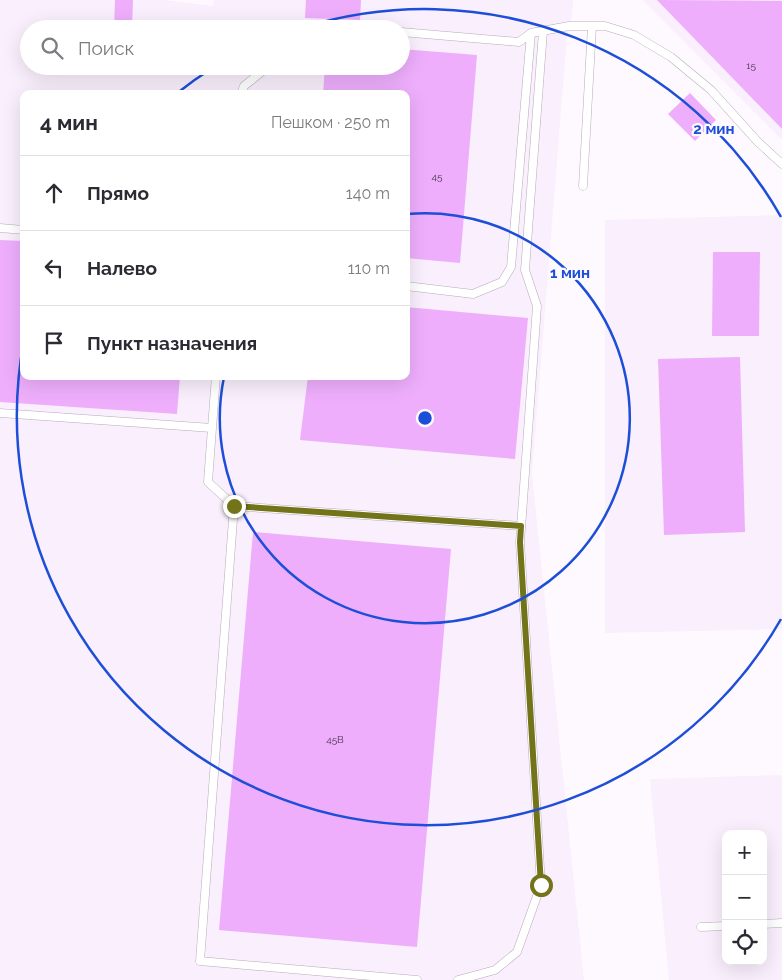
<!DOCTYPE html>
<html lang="ru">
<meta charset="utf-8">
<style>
body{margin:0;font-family:Raleway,sans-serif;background:#f7f7f7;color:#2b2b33}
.controls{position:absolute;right:15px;bottom:15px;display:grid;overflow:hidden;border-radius:10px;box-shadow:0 5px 20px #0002}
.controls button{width:45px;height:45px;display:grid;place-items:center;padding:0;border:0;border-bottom:1px solid #e1e1e2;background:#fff;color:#2b2b33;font:25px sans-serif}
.stop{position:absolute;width:15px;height:15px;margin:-11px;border:4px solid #737419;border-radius:50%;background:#fff}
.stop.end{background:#737419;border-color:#fff;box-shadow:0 1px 5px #0008}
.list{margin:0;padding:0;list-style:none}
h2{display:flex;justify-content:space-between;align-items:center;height:65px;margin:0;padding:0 20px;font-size:21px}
h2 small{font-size:16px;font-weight:400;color:#7c7c81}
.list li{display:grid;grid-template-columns:32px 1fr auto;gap:15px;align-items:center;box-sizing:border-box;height:75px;padding:0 20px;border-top:1px solid #e1e1e2}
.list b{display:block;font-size:19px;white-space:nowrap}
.list em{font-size:16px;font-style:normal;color:#7c7c81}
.icon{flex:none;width:28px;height:28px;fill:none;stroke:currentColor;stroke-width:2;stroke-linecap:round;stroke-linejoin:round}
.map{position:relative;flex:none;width:782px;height:980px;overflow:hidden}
.search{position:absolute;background:#fff;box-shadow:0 5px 20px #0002;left:20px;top:20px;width:390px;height:55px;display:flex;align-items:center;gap:12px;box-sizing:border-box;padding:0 18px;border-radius:28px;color:#7c7c81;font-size:19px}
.panel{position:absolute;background:#fff;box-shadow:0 5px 20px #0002;left:20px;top:90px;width:390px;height:290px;border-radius:10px}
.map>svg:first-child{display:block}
.built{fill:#faeffd;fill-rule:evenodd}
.building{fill:#eeaefc}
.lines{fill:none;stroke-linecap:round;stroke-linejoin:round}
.lane-casing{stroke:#b7abba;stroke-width:9}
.lane{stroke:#fff;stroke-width:8}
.route{stroke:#737419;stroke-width:6}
.ring{fill:none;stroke:#1d4ed8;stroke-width:2.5}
.labels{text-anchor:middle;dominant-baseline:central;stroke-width:4.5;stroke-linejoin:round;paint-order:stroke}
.number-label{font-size:10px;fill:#48344c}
.centre{fill:#1d4ed8;stroke:#fef9ff;stroke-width:2.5}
.ring-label{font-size:15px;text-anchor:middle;font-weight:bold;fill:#1d4ed8;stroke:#fef9ff;stroke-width:4.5;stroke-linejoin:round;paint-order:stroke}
</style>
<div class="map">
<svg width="782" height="980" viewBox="0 0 782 980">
<rect width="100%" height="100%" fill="#fef9ff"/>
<!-- built -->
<path class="built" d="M 0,0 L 165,0 L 213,6 L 214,0 L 573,0 L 572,16 L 567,35 L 532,474 L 584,980 L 0,980 ZM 29,29 L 401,29 L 401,66 L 29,66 ZM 24,94 L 406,94 L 406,376 L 24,376 Z
M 642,0 L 782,0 L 782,140 Z
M 782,215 L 782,629 L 605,633 L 605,220 Z
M 782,775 L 782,980 L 669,980 L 650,779 ZM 726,834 L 763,834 L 763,961 L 726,961 Z"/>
<!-- building -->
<path class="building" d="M 115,0 L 133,0 L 132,29 L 114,29 Z
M 306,0 L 361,0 L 360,20 L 305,18 Z
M 657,0 L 782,1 L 782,129 Z
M 181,23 L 220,28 L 220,29 L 180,29 Z
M 401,49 L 477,55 L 460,263 L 406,258 L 406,94 L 323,94 L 325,66 L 401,66 Z
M 690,93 L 716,120 L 695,141 L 668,114 Z
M 0,240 L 24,241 L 24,376 L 180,376 L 177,414 L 0,402 Z
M 713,252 L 760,252 L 759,336 L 712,336 Z
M 406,307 L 528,318 L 515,459 L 300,440 L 308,376 L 406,376 Z
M 740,357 L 745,532 L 664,535 L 658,359 Z
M 253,532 L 451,549 L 417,947 L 219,930 Z"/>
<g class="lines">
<defs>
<path id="lane" d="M 340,29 L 355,29
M 401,32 L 519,42 L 531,33
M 241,94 L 244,86 L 269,66
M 583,186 L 592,26
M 0,228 L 24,230
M 406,286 L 473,294 L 502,282 L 511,267 L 531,33 L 569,26 L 605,26 L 634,35 L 671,57 L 711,90 L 758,142 L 782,164
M 0,413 L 212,428 L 216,376
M 212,428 L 208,482 L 234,506 L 521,526
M 234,506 L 200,961 L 417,980
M 763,924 L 782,923
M 701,927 L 726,926
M 458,980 L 495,970 L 517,952 L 541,885 L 520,542 L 537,306 L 525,270 L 543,31"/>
</defs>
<!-- lane casing -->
<use href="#lane" class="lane-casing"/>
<!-- lane -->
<use href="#lane" class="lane"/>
</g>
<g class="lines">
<!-- route -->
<path class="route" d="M 234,506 L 521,526 L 520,542 L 541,885"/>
</g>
<!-- distance rings -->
<g class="ring">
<path d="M407 214A205 205 0 1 1 224 377"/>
<path d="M781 619A409 409 0 0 1 24 340M176 94A409 409 0 0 1 214 67M302 28A409 409 0 0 1 781 217"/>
</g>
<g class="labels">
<!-- number labels -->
<g class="number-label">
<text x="751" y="65">15</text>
<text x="437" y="176">45</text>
<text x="335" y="739">45В</text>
</g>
</g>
<circle cx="425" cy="418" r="8" class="centre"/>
<g class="ring-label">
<text x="714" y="134">2 мин</text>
<text x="570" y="278">1 мин</text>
</g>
</svg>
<div class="controls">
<button>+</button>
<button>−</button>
<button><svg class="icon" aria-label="locate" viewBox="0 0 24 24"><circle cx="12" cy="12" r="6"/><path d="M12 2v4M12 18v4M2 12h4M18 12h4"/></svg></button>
</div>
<div class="stop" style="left:541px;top:885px"></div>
<div class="stop end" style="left:234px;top:506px"></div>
<div class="search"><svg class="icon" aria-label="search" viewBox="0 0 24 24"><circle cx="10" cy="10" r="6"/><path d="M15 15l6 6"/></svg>Поиск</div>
<section class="panel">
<h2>4 мин<small>Пешком · 250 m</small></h2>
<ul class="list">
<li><svg class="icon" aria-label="ahead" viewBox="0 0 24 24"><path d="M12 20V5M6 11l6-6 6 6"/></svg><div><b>Прямо</b></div><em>140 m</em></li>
<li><svg class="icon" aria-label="left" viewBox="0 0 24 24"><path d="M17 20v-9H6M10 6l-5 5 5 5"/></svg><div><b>Налево</b></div><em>110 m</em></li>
<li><svg class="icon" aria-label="arrive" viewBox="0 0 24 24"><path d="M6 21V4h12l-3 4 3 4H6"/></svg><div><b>Пункт назначения</b></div></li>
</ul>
</section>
</div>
